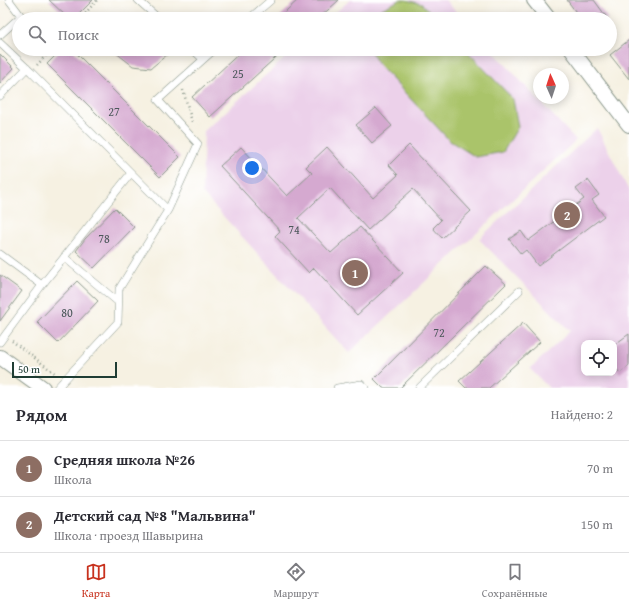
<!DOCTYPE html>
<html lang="ru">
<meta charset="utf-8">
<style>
body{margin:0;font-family:"Gentium Book Plus",serif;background:#f7f7f7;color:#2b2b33}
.controls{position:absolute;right:12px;bottom:12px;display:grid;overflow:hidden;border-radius:8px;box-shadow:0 2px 10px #0003}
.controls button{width:36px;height:36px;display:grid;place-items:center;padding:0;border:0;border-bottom:1px solid #e1e1e2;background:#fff;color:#2b2b33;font:20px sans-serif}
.compass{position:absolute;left:533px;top:68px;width:36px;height:36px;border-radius:50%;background:#fff;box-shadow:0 2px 10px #0003;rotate:357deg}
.scale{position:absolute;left:12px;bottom:10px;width:105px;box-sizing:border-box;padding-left:4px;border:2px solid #1f3d34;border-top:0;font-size:11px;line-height:14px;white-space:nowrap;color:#1f3d34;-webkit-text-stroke:3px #fff;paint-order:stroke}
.you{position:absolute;left:252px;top:168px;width:14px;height:14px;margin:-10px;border:3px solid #fff;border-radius:50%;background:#1a73e8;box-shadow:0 0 0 6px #1a73e833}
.badge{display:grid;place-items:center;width:26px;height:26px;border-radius:50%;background:#c8321e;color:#fff;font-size:13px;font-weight:700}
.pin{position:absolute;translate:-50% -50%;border:2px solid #fff;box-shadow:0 1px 4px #0006}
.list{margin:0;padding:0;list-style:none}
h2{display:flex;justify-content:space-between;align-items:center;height:52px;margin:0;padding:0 16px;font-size:17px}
h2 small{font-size:13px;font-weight:400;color:#7c7c81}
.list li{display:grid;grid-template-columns:26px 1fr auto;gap:12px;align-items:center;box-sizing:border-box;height:56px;padding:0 16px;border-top:1px solid #e1e1e2}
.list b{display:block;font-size:15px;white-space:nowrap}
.list p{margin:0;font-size:13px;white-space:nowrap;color:#7c7c81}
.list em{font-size:13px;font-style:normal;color:#7c7c81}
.icon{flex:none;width:22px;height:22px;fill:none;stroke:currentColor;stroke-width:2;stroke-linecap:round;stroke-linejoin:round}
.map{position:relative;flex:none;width:629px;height:388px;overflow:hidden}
.search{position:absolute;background:#fff;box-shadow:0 2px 10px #0003;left:12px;right:12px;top:12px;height:44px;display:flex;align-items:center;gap:10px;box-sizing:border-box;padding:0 14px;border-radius:22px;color:#7c7c81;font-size:15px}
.sheet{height:164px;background:#fff}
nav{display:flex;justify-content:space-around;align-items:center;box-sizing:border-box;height:56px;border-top:1px solid #e1e1e2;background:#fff;font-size:11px;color:#7c7c81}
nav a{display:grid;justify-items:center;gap:2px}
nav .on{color:#c8321e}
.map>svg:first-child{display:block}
.built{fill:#ecd1ea;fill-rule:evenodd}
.green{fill:#aac46a;stroke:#64804f}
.building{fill:#d5a9d0}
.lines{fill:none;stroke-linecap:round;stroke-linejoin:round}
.lane-casing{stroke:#8a978b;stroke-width:8}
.street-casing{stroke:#8a978b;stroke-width:16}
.path{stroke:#8a978b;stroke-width:2.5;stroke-dasharray:1 3;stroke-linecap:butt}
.lane{stroke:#fff;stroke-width:7}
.street{stroke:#fff;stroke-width:14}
.labels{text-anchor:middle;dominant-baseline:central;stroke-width:3.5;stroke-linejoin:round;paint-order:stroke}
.number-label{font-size:12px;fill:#4c585b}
</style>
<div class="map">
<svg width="629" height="388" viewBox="0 0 629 388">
<rect width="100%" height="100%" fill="#fff"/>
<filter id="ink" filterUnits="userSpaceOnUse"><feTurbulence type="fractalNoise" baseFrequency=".025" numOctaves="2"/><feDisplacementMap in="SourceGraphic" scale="8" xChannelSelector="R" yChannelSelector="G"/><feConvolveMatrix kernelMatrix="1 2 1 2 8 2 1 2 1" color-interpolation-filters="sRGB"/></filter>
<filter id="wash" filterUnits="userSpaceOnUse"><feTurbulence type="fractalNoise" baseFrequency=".012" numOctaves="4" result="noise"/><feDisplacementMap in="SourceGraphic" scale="16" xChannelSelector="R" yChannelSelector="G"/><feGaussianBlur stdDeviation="0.9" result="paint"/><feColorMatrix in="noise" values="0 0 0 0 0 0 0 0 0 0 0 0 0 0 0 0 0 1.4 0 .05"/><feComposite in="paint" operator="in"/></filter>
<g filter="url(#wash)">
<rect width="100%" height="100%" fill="#f6f1e2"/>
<!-- built -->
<path class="built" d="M 350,0 L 445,0 L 463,19 L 328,19 Z
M 295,49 L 491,49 L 576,140 L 349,353 L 202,193 L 204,131 Z
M 597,128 L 629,191 L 629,388 L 549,388 L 530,369 L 570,331 L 479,239 ZM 584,343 L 614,343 L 614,373 L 584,373 Z"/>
<!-- green -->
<path class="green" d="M 400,0 L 406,0 L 422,4 L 436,19 L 373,19 L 376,12 Z
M 369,49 L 465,49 L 513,99 L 518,127 L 503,152 L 476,157 L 450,141 L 379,65 Z"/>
<g id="blocks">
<!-- building -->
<path class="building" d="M 49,0 L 93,0 L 74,19 L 69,19 Z
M 298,0 L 339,0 L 318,19 L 277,19 Z
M 567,0 L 594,0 L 608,19 L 581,19 Z
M 629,40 L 629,79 L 610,55 Z
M 62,49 L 72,49 L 180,157 L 160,177 L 47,64 Z
M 111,49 L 174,49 L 151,68 L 133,66 Z
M 244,49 L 285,49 L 210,117 L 192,97 Z
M 0,54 L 14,68 L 0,83 Z
M 376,108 L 392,126 L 372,143 L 356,125 Z
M 409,145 L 471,211 L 442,238 L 433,228 L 441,220 L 413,189 L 368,230 L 330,188 L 298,218 L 331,253 L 360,227 L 403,273 L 357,315 L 314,268 L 309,273 L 275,236 L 280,231 L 220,166 L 241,147 L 287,196 L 312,173 L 306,167 L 327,147 L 373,198 L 398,175 L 389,165 Z
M 588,180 L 599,195 L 592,200 L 604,216 L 538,266 L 526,250 L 521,254 L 509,239 L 521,231 L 528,241 L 584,199 L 576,189 Z
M 115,208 L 134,227 L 94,268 L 76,251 L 85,239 Z
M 486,266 L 506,284 L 400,388 L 383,388 L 374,379 Z
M 0,275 L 22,291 L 0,321 Z
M 77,281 L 98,301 L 58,343 L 37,322 Z
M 523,323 L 540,342 L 489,388 L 466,388 L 459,381 Z
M 629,334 L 629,366 L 620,373 L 614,366 L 614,345 Z"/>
</g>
</g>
<g filter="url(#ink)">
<use href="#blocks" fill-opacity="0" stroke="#8a978b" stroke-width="1"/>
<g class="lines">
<defs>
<path id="lane" d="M 138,0 L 159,19
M 249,19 L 271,0
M 0,35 L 21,16 L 9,0
M 0,43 L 31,72 L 168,210
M 192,49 L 203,59
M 0,96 L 27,68
M 0,254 L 42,285 L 0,342
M 64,257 L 118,302
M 42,285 L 131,173
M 57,388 L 118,322 L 119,289 L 168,210 L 198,144 L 158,100 L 215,49
M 337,388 L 361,384 L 365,388
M 419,388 L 519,291"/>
<path id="street" d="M 534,0 L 549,19
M 571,49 L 629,125
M 0,357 L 43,388"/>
</defs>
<!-- lane casing -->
<use href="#lane" class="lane-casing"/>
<!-- street casing -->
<use href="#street" class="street-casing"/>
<!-- path -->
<path class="path" d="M 80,19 L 97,0
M 37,65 L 52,49
M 183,90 L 192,122
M 12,341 L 56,374"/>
<!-- lane -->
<use href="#lane" class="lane"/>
<!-- street -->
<use href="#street" class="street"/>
</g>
</g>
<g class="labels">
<!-- number labels -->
<g class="number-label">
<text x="238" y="73">25</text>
<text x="114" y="111">27</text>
<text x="294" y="229">74</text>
<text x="104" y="238">78</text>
<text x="67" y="312">80</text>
<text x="439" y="332">72</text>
</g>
</g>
</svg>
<div class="controls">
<button><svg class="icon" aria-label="locate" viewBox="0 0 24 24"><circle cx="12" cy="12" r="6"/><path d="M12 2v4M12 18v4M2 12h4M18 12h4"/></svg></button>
</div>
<svg class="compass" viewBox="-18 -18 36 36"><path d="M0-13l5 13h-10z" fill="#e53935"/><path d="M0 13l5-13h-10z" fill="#7c7c81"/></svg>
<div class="scale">50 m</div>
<div class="you"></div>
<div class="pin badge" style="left:355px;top:273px;background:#8d6e63">1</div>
<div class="pin badge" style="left:567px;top:215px;background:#8d6e63">2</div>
<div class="search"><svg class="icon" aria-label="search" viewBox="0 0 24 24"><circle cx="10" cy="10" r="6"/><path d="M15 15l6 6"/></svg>Поиск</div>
</div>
<section class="sheet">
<h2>Рядом<small>Найдено: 2</small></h2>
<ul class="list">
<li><span class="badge" style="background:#8d6e63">1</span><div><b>Средняя школа №26</b><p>Школа</p></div><em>70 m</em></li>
<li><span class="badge" style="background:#8d6e63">2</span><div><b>Детский сад №8 &quot;Мальвина&quot;</b><p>Школа · проезд Шавырина</p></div><em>150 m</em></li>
</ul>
</section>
<nav>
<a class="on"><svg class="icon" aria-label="map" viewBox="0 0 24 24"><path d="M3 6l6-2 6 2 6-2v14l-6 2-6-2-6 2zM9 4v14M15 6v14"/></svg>Карта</a>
<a><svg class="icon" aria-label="directions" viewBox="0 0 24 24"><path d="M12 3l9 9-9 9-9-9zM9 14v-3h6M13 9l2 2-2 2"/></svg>Маршрут</a>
<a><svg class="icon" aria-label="saved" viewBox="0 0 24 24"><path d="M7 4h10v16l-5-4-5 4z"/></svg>Сохранённые</a>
</nav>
